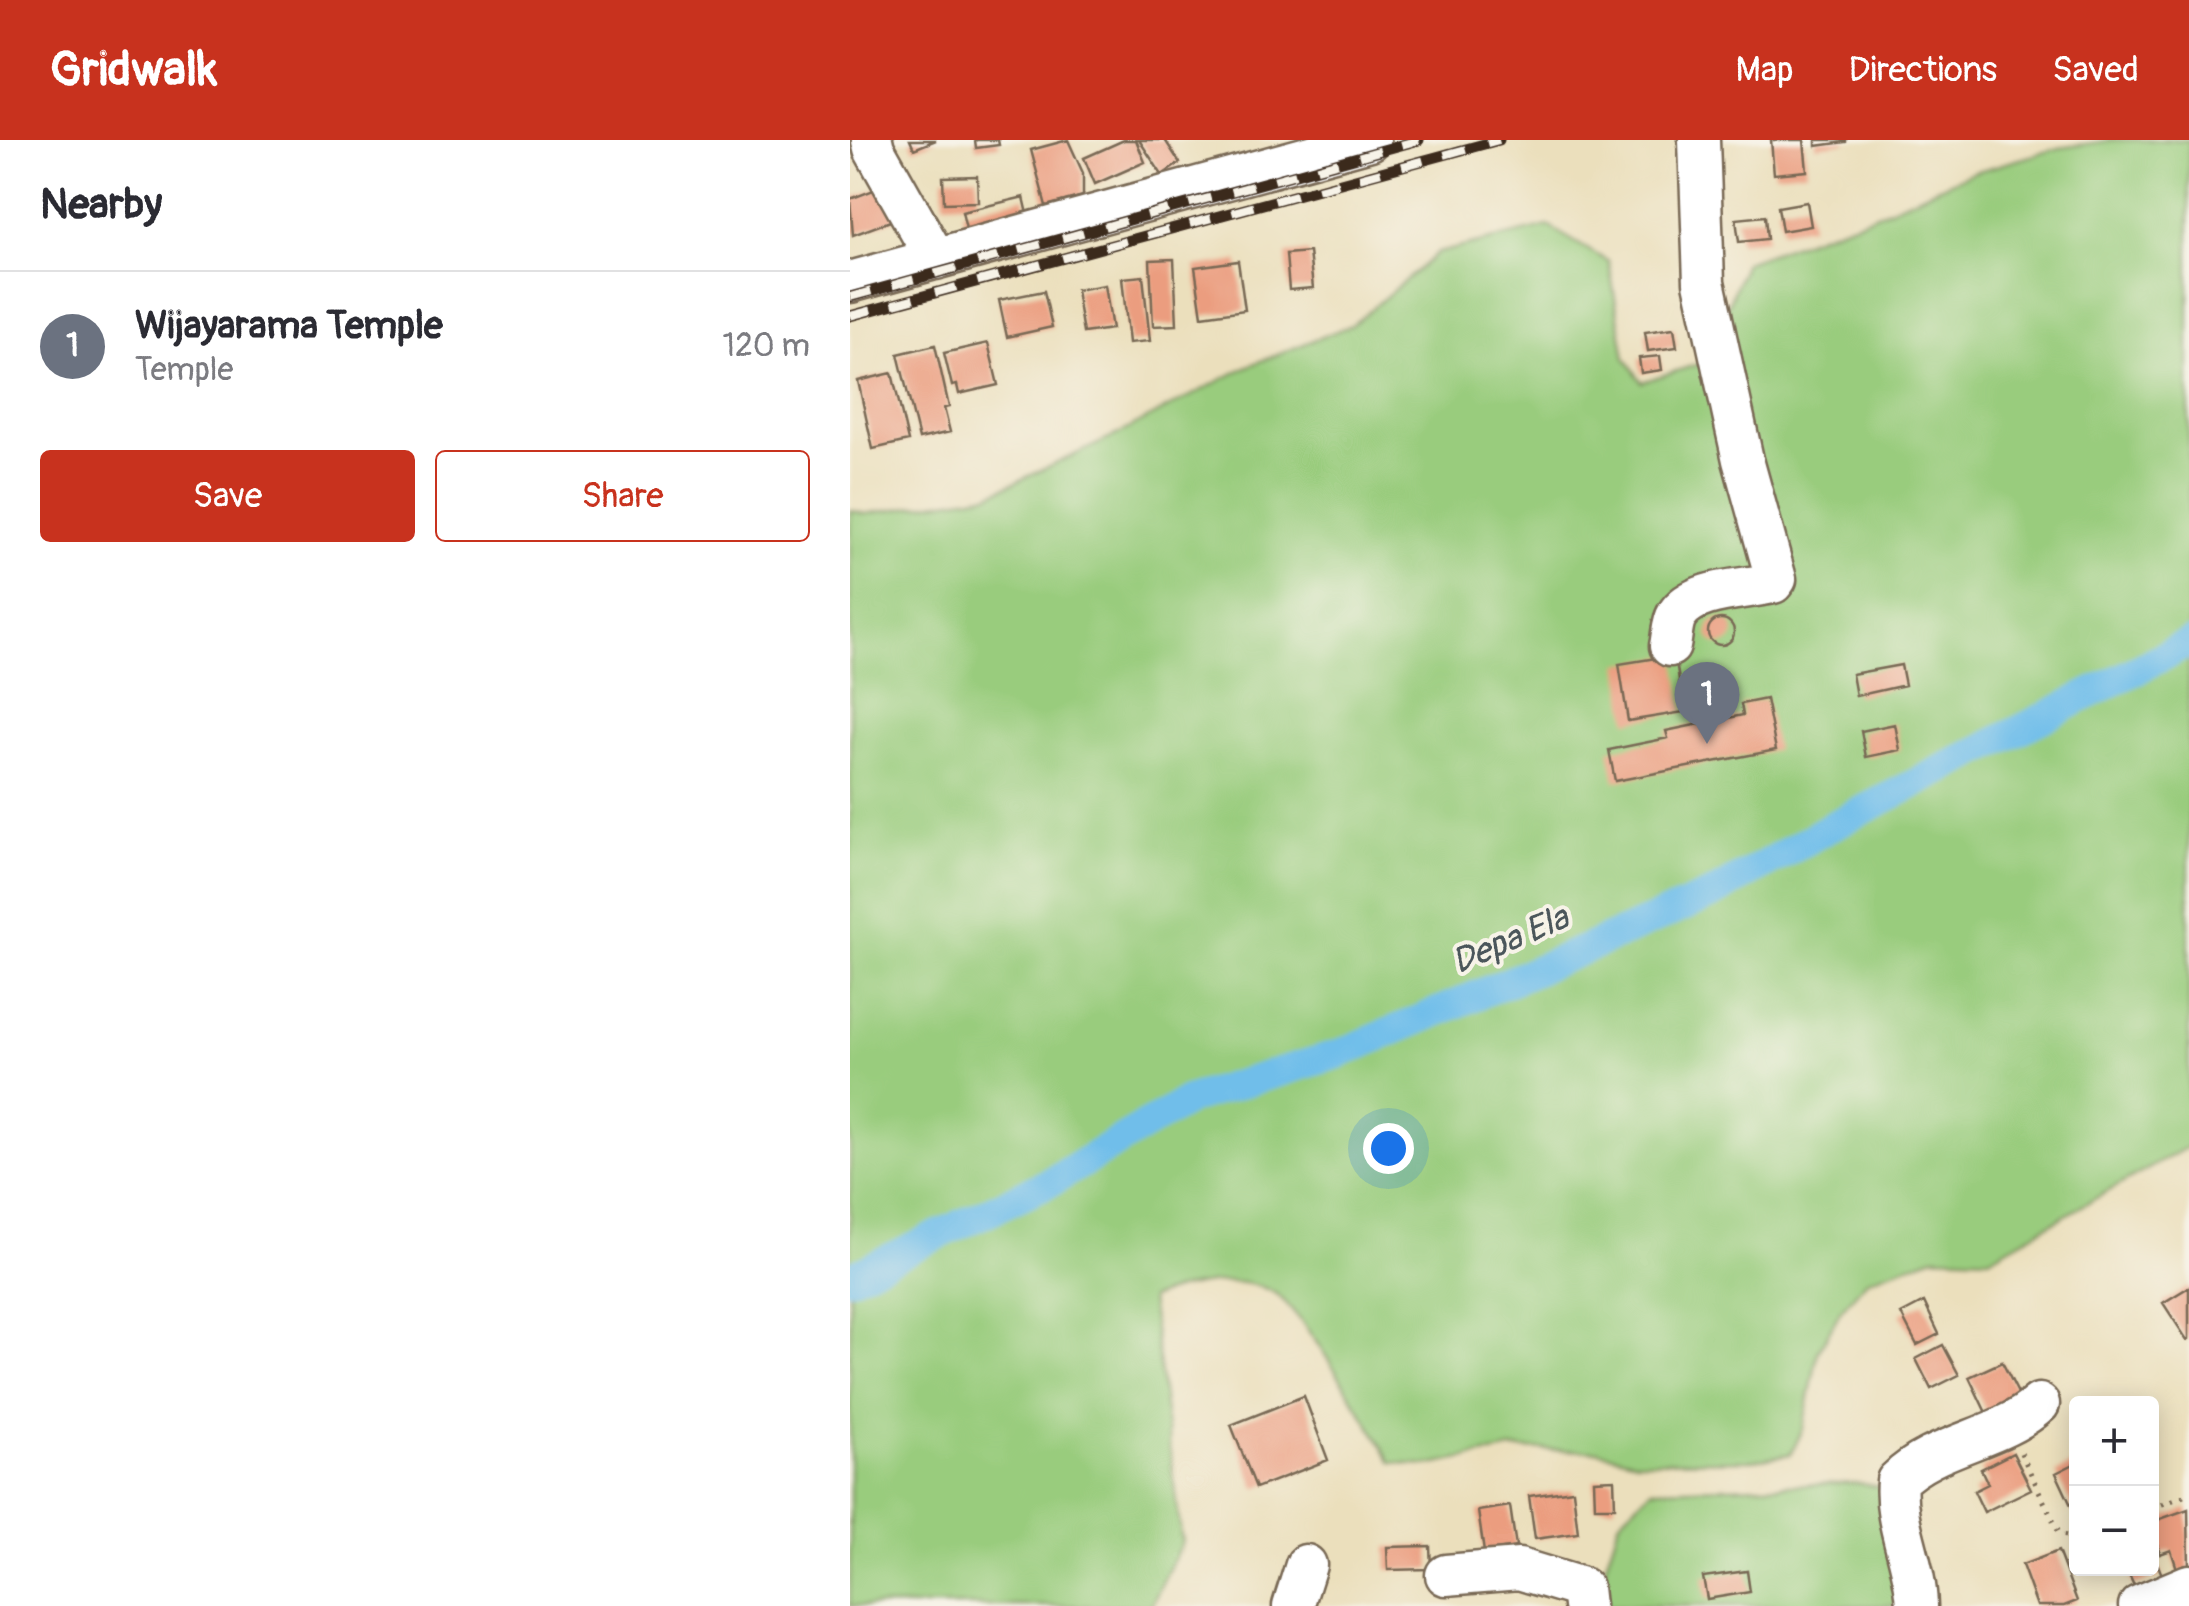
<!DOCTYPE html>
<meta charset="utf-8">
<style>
body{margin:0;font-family:Pangolin,sans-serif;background:#f7f7f7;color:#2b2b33}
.controls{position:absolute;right:30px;bottom:30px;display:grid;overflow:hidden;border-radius:10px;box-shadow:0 5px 25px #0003}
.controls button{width:90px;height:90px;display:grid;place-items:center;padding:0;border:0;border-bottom:2px solid #e1e1e2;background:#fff;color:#2b2b33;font:50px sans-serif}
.you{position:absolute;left:538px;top:1008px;width:35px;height:35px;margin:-25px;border:8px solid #fff;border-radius:50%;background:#1a73e8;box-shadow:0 0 0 15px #1a73e833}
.badge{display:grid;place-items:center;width:65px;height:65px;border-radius:50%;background:#c8321e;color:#fff;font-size:32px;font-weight:700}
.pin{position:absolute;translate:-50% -82px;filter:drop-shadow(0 2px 5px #0008)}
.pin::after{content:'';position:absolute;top:52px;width:35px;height:30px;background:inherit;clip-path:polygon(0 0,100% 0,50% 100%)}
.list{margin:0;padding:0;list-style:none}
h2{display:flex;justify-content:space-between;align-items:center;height:130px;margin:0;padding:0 40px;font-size:42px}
h2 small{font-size:32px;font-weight:400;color:#7c7c81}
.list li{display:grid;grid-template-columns:65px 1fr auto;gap:30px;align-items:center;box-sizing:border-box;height:150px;padding:0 40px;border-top:2px solid #e1e1e2}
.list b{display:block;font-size:38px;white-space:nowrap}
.list p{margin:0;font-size:32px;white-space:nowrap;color:#7c7c81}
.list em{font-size:32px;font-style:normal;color:#7c7c81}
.actions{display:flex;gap:20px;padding:30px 40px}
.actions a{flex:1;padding:22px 0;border:2px solid #c8321e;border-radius:10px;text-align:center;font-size:35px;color:#c8321e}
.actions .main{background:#c8321e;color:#fff}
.map{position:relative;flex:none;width:1339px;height:1466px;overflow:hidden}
header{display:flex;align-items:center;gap:60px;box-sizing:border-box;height:140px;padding:0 50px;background:#c8321e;color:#fff}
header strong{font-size:48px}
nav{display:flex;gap:55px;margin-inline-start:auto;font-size:35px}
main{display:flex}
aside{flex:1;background:#fff}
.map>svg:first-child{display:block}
.green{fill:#99cc7d;stroke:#6a7b4e;stroke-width:2.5}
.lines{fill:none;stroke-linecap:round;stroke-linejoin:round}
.canal{stroke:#6fbeea;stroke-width:30}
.building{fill:#eb9d7f}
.minor-casing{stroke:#796955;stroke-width:45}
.path{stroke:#796955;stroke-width:5;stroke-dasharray:2.5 8;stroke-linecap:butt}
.minor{stroke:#fff;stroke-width:40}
.rail-casing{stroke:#3b2a1e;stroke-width:11}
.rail{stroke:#f7f3e8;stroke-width:8;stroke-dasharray:22;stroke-linecap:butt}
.labels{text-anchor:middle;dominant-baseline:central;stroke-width:8;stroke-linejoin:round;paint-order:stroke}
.water-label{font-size:35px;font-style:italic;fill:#4b565b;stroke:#f7f3e8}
</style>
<header>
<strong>Gridwalk</strong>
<nav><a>Map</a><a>Directions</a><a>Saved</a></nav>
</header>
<main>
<aside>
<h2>Nearby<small></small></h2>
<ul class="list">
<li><span class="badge" style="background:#6b7280">1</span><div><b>Wijayarama Temple</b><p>Temple</p></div><em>120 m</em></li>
</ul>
<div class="actions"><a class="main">Save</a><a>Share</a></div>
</aside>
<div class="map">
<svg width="1339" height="1466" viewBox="0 0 1339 1466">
<rect width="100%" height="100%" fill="#f7f3e8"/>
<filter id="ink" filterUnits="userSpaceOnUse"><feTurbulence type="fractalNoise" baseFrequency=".01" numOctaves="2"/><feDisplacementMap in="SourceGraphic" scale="20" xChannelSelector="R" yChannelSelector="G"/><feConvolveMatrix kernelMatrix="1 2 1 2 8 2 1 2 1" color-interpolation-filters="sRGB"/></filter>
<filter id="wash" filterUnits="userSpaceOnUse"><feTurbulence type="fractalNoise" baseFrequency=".0048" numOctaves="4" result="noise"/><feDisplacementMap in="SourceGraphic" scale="40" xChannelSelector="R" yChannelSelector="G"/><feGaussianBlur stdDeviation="2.25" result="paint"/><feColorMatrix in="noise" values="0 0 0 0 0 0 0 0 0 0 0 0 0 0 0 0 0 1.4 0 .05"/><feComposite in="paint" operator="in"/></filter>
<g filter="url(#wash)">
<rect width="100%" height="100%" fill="#ebdfbc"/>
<!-- green -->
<path class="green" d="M 1262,0 L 1339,0 L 1339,1006 L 1139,1118 L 1084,1116 L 1018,1139 L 991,1170 L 968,1212 L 953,1289 L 941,1314 L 904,1320 L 786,1321 L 748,1311 L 662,1309 L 577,1326 L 542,1322 C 522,1290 448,1162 421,1151 C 385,1134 335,1144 300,1159 L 332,1402 L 301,1466 L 0,1466 L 0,370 L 15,374 L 140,354 L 259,299 L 396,227 L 502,185 L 588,113 L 698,86 L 759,122 L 775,218 L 792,242 L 855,222 L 895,122 L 1020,77 L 1121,33 L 1209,8 Z
M 1006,1343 L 1035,1348 L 1051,1466 L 757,1466 L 755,1427 L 770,1380 L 802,1349 Z"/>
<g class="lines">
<!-- canal -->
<path class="canal" d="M 0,1137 L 204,1040 L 340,959 L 489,914 L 861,755 L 982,686 L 1339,503"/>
</g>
<g id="blocks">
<!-- building -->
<path class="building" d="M 60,0 L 86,0 L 64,9 Z
M 125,0 L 148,0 L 149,5 L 126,8 Z
M 218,0 L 233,33 L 233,56 L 196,66 L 181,10 Z
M 274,0 L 286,0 L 295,22 L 245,44 L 234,18 Z
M 289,0 L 315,0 L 330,23 L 312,35 Z
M 921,0 L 954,0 L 957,31 L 924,34 Z
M 966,0 L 996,0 L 996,2 L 966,6 Z
M 127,36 L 128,62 L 94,63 L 93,37 Z
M 34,46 L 46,79 L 3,95 L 0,59 Z
M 174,57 L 181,87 L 119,102 L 112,72 Z
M 957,62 L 961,86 L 932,91 L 928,67 Z
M 915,76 L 917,99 L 889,102 L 886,79 Z
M 459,112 L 463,148 L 439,150 L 436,114 Z
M 324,119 L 327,185 L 303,186 L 300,120 Z
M 388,121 L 395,170 L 352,176 L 345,127 Z
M 293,136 L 300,201 L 279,203 L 272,138 Z
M 255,145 L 262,189 L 233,193 L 226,150 Z
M 194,151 L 202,187 L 157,197 L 149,160 Z
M 824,188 L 827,207 L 798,211 L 795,192 Z
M 138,203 L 148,245 L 109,254 L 107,245 L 102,246 L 94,213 Z
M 85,205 L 99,267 L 94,268 L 100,292 L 69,299 L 48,214 Z
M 810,216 L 812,230 L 791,233 L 789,218 Z
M 42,233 L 58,301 L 23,309 L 8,241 Z
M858 492a13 13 0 1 1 26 0a13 13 0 1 1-26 0Z
M 825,515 L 834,572 L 778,581 L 769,524 Z
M 1051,525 L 1055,545 L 1006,556 L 1002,534 Z
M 916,559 L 926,610 L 765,641 L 759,610 L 818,598 L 816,591 L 893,575 L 891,564 Z
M 1045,584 L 1050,610 L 1016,617 L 1011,591 Z
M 1339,1147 L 1339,1199 L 1337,1200 L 1313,1163 Z
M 1074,1162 L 1089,1194 L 1067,1205 L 1051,1174 Z
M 1093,1205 L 1109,1235 L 1081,1249 L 1066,1219 Z
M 1152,1222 L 1174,1265 L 1140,1281 L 1119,1237 Z
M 454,1256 L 478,1320 L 406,1348 L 381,1285 Z
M 1163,1313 L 1181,1349 L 1134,1372 L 1124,1351 L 1138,1344 L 1131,1329 Z
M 1226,1323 L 1226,1376 L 1206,1333 Z
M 764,1339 L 765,1367 L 745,1367 L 744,1340 Z
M 723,1350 L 728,1393 L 685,1399 L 679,1356 Z
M 660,1366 L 666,1407 L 634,1412 L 628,1371 Z
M 1338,1369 L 1339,1431 L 1329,1435 L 1321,1410 L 1310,1414 L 1302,1382 Z
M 580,1406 L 581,1429 L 538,1430 L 537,1407 Z
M 1302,1410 L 1312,1435 L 1284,1446 L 1276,1428 L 1302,1428 Z
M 1208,1411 L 1227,1461 L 1214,1466 L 1187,1466 L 1172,1425 Z
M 897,1431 L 900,1452 L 857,1459 L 853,1437 Z"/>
</g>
</g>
<g filter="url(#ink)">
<use href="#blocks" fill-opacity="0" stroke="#796955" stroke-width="2.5"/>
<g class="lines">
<defs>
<path id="minor" d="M 22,0 L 24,9 L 86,119
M 0,142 L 520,0
M 820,506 C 822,497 822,483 827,475 C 843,448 896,450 923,443 L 926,439 L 893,320 L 854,142 L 849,0
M 596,1435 L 669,1429 L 732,1448 L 734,1466
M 443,1466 L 456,1425
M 1067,1466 C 1066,1423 1043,1384 1047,1341 C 1085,1303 1149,1300 1189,1264
M 1289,1466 L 1339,1445"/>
</defs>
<!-- minor casing -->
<use href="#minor" class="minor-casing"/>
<!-- path -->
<path class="path" d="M 1171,1313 L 1210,1395 L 1226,1397
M 1302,1368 L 1339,1354"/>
<!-- minor -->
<use href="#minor" class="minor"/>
<defs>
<path id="rail" d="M 0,157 L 569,0
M 0,176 L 649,0"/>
</defs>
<!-- rail casing -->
<use href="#rail" class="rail-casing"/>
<!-- rail -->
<use href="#rail" class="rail"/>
</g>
</g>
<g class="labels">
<!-- water labels -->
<g class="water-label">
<text transform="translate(660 800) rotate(-23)">Depa Ela</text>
</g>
</g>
</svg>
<div class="controls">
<button>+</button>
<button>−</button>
</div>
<div class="you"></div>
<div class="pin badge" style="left:857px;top:604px;background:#6b7280">1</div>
</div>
</main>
